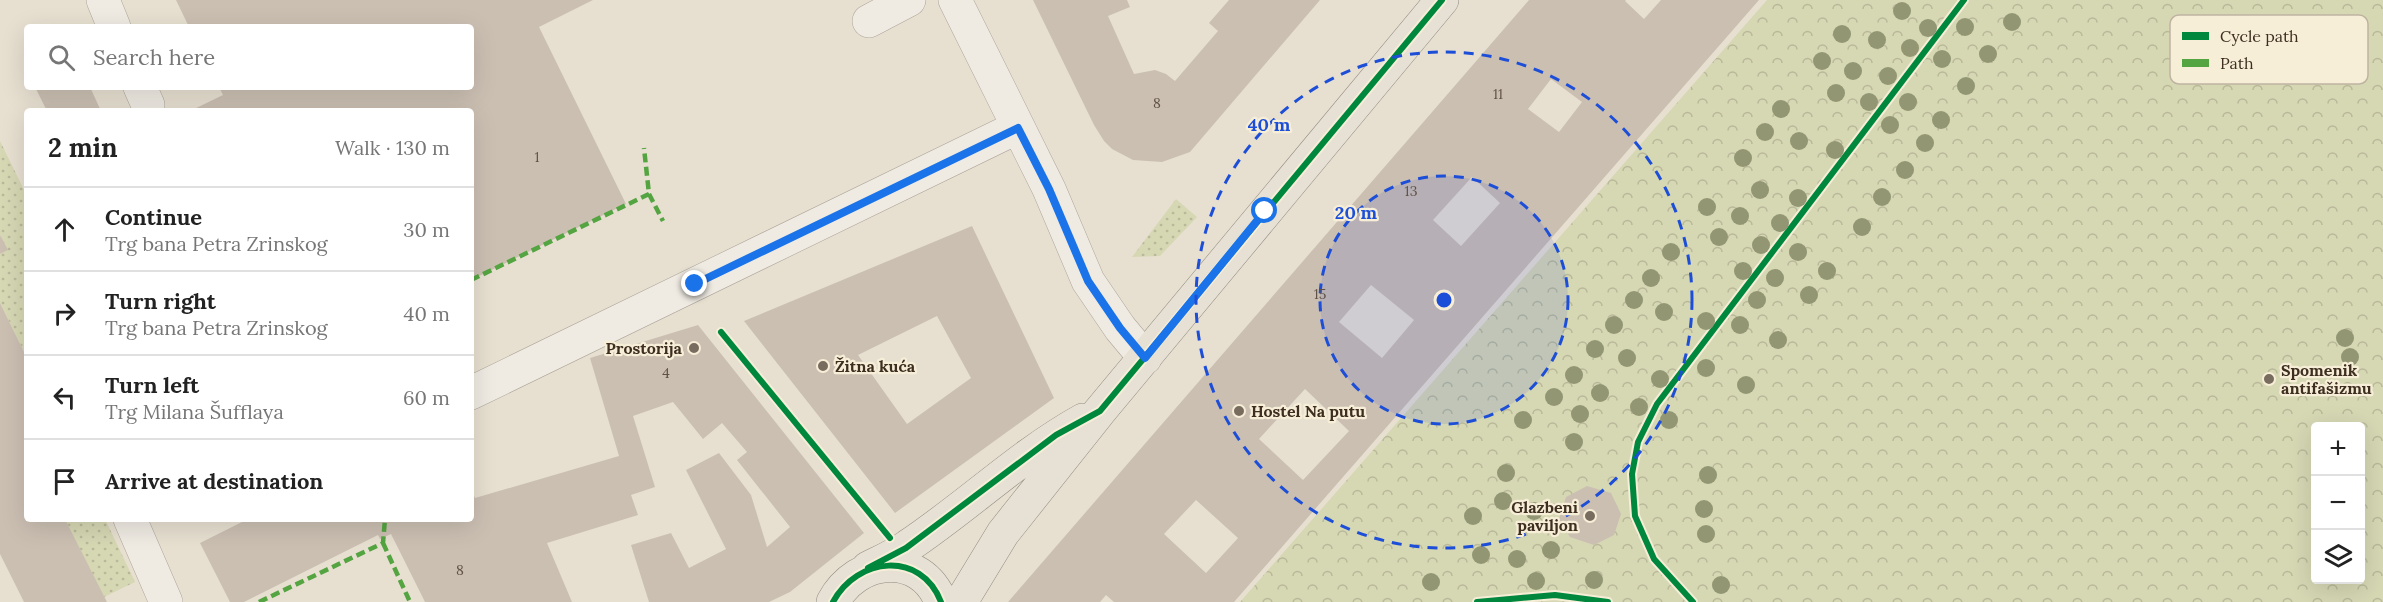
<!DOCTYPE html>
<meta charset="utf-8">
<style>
body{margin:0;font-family:Lora,serif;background:#f2f2f2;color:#222}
.controls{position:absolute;right:18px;bottom:18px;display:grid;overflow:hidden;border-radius:6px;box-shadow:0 6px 24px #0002}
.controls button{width:54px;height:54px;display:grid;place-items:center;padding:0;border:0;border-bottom:2px solid #e0e0e0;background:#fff;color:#222;font:30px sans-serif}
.stop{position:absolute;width:18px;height:18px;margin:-14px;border:4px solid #1a73e8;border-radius:50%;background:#fff}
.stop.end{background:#1a73e8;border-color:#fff;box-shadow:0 2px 6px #0008}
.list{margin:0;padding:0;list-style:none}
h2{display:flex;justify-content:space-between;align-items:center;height:78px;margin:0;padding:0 24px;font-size:26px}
h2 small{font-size:20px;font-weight:400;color:#767676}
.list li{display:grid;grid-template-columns:39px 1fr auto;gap:18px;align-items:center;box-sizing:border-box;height:84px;padding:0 24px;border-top:2px solid #e0e0e0}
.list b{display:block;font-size:22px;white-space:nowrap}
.list p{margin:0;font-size:20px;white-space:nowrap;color:#767676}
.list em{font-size:20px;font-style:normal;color:#767676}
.icon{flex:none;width:33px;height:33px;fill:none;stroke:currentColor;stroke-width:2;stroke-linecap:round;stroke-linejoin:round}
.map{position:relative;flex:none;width:2383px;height:602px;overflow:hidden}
.search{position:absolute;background:#fff;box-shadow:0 6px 24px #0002;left:24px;top:24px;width:450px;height:66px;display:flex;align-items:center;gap:15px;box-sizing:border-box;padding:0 21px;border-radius:6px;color:#767676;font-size:22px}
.panel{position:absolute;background:#fff;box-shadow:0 6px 24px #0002;left:24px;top:108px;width:450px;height:414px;border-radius:6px}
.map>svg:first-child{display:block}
.grass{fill:url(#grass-dots)}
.park{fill:url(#park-crowns);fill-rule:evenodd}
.building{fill:#cbbfb2;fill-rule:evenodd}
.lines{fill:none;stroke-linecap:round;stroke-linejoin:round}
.minor-casing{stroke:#ada599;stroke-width:34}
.major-casing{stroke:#928b80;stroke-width:34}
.minor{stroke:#efebe3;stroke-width:33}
.major{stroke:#e6e1d4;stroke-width:33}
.quiet{stroke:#54a441;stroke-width:4.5;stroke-dasharray:9 4.5;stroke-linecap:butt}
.cycleway-casing{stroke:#f7eed8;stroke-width:10}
.cycleway{stroke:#00873e;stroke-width:6}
.tree{fill:#929673}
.route{stroke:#1a73e8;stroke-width:8}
.ring{fill:none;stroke:#1d4ed8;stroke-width:3;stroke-dasharray:10 8}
.poi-dot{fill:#786c5e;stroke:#f7eed8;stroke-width:2}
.labels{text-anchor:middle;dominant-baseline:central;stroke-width:4.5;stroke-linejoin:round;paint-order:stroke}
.number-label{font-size:14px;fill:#605244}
.poi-label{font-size:16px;font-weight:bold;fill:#3d2e20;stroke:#f7eed8;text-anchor:start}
.key{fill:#f7eed8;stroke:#bfb4a1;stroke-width:1.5}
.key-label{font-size:16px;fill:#3d2e20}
.centre{fill:#1d4ed8;stroke:#f7eed8;stroke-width:3}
.ring-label{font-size:18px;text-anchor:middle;font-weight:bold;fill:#1d4ed8;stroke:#f7eed8;stroke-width:4.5;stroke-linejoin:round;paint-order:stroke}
</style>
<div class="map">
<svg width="2383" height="602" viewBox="0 0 2383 602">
<defs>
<pattern id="grass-dots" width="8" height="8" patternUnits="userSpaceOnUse" patternTransform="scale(1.5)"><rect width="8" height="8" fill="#d6d7b3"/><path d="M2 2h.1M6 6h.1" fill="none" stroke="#b9b99a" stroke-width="1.8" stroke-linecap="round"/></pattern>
<pattern id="park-crowns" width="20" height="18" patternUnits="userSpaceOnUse" patternTransform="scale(1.5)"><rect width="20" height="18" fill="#d6d7b3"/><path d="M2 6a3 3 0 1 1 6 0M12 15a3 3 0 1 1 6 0" fill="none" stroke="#b9b99a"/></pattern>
</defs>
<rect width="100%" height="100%" fill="#e7e0d1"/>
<!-- grass -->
<path class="grass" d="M 0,141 L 27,196 L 27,358 L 0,303 L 0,254 L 7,250 L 0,235 Z
M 1176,199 L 1197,217 L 1160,256 L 1132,257 Z
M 65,519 L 105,519 L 135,582 L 104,597 Z"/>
<!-- park -->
<path class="park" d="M 1767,0 L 2383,0 L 2383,602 L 1240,602 ZM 2316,426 L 2360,426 L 2360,580 L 2316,580 Z"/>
<!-- building -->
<path class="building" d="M 176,0 L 593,0 L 539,27 L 626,204 L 471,280 L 471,111 L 190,111 L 223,95 L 219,87 L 471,87 L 471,27 L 189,27 Z
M 1033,0 L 1127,0 L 1130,7 L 1108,16 L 1134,74 L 1155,70 L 1166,74 L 1175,81 L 1218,31 L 1209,23 L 1229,0 L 1320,0 L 1190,152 L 1162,162 L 1133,160 L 1112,149 L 1104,141 L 1094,125 Z
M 1529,0 L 1626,0 L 1625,1 L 1644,19 L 1661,0 L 1759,0 L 1234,602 L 1114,602 L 1106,595 L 1100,602 L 1008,602 ZM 1551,79 L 1582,102 L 1559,132 L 1528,109 ZM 1472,177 L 1500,203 L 1461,246 L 1433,220 ZM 1371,285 L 1414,320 L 1382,358 L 1339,322 ZM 1305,389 L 1349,431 L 1303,480 L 1259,439 ZM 1196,500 L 1238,538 L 1206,573 L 1164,534 Z
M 35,87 L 90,87 L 101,111 L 47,111 Z
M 972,226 L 1054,398 L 895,513 L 744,321 ZM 937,316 L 971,378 L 907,424 L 858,355 Z
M 0,235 L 8,250 L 0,254 Z
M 0,303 L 27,358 L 27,519 L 65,519 L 107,602 L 24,602 L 0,554 Z
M 698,325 L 864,533 L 790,592 L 769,602 L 649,602 L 631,545 L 671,533 L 689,568 L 726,549 L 686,470 L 719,453 L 751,495 L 767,547 L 790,527 L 737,460 L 747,452 L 722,423 L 703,439 L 673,402 L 633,416 L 655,487 L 631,495 L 638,515 L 547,543 L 572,602 L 425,602 L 391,534 L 380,539 L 378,535 L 244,602 L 230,602 L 200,543 L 248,519 L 471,519 L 471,489 L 475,498 L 619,456 L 590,358 Z
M 1587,486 L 1611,493 L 1621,514 L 1614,535 L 1594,545 L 1570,537 L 1559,519 L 1566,497 Z"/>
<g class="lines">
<defs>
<path id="minor" d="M 103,0 L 114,27
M 955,0 L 1049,189 L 1088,281 L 1120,328 L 1145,358
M 869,21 L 909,0
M 140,87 L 148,105
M 471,393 L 1018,127
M 130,519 L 166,602"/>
<path id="major" d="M 868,568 C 882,561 896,555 908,546 C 968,506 1020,455 1083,420
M 833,602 C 857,557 921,550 941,602
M 961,602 L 1003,533 L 1100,411 L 1442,0"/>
</defs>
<!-- minor casing -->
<use href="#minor" class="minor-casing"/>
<!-- major casing -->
<use href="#major" class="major-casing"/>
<!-- minor -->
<use href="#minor" class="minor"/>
<!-- major -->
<use href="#major" class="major"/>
<!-- quiet -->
<path class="quiet" d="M 649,194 L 663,221
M 471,280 L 649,194 L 644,148
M 383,543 L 410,602
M 259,602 L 383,543 L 385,519"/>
<defs>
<path id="cycleway" d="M 721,332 L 890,538
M 868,568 L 906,548 L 1056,435 L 1100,411 L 1442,0
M 833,602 C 857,557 921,550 941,602
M 1477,602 L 1555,595 L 1608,602
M 1693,602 L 1654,559 L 1635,516 L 1632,474 L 1638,442 L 1657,404 L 1964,0"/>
</defs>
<!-- cycleway casing -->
<use href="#cycleway" class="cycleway-casing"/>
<!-- cycleway -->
<use href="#cycleway" class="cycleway"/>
</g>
<!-- trees -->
<g class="tree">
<circle cx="1902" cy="11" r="9"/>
<circle cx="2012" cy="22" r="9"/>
<circle cx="1965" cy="27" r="9"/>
<circle cx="1928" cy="28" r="9"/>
<circle cx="1842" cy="34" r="9"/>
<circle cx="1877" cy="40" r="9"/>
<circle cx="1910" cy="48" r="9"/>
<circle cx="1988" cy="54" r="9"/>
<circle cx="1942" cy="59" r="9"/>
<circle cx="1822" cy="61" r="9"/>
<circle cx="1853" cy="71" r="9"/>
<circle cx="1888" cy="76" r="9"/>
<circle cx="1966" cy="86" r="9"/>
<circle cx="1836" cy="93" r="9"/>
<circle cx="1869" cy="102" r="9"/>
<circle cx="1908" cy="102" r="9"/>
<circle cx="1781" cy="109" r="9"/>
<circle cx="1941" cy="120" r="9"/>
<circle cx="1890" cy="125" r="9"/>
<circle cx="1765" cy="132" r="9"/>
<circle cx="1799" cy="141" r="9"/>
<circle cx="1925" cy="143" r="9"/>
<circle cx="1835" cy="150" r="9"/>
<circle cx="1743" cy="158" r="9"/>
<circle cx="1905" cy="170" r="9"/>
<circle cx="1760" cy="190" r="9"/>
<circle cx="1882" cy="197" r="9"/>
<circle cx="1798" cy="198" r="9"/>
<circle cx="1707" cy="207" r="9"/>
<circle cx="1740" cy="216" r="9"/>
<circle cx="1780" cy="223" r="9"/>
<circle cx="1862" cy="227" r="9"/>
<circle cx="1719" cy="237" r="9"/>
<circle cx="1761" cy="245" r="9"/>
<circle cx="1671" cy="252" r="9"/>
<circle cx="1798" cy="252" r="9"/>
<circle cx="1743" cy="271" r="9"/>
<circle cx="1827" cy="271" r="9"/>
<circle cx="1651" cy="278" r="9"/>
<circle cx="1775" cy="278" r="9"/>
<circle cx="1809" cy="295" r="9"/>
<circle cx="1634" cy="300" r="9"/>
<circle cx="1757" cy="300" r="9"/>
<circle cx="1664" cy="312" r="9"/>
<circle cx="1706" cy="321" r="9"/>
<circle cx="1614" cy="325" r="9"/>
<circle cx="1740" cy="325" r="9"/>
<circle cx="2345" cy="338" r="9"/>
<circle cx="1778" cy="340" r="9"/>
<circle cx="1595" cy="349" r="9"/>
<circle cx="2350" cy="357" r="9"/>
<circle cx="1627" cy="358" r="9"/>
<circle cx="1706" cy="368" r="9"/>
<circle cx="1574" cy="375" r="9"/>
<circle cx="1660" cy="379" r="9"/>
<circle cx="1746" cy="385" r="9"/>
<circle cx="1600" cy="393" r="9"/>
<circle cx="1554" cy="397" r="9"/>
<circle cx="1639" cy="407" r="9"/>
<circle cx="1580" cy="414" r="9"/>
<circle cx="1523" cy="420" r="9"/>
<circle cx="1669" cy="420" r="9"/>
<circle cx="1574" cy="442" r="9"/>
<circle cx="1506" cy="473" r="9"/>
<circle cx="1708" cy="475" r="9"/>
<circle cx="1503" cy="501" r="9"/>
<circle cx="1704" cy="509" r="9"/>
<circle cx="1534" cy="511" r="9"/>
<circle cx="1473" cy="516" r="9"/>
<circle cx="1706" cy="534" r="9"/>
<circle cx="1551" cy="550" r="9"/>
<circle cx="1481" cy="555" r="9"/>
<circle cx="1517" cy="559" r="9"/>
<circle cx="1594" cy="580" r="9"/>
<circle cx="1536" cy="581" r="9"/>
<circle cx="1431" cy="582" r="9"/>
<circle cx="1721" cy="585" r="9"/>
</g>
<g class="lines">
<!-- route -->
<path class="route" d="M 695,284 L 1018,128 L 1049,189 L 1088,281 L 1120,328 L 1145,358 L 1265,211"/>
</g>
<!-- distance rings -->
<circle cx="1444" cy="300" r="124" fill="#1d4ed8" fill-opacity=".12"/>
<g class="ring">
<circle cx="1444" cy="300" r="124"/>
<circle cx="1444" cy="300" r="248"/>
</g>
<!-- markers -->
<g class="poi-dot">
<circle cx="694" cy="348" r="6"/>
<circle cx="823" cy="366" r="6"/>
<circle cx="2269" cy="379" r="6"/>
<circle cx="1239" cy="411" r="6"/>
<circle cx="1590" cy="516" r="6"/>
</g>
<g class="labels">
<!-- number labels -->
<g class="number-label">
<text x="1498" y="94">11</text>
<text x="1157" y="103">8</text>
<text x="537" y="157">1</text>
<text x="1411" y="191">13</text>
<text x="1320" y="294">15</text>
<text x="666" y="373">4</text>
<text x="460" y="570">8</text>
</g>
<!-- poi labels -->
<g class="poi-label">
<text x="682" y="348" text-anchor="end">Prostorija</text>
<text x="835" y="366">Žitna kuća</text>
<text x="2281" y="370">Spomenik<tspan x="2281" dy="18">antifašizmu</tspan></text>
<text x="1251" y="411">Hostel Na putu</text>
<text x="1578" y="507" text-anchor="end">Glazbeni<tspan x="1578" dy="18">paviljon</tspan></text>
</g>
</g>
<!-- legend -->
<rect x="2170" y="15" width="198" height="69" rx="9" class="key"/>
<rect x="2182" y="32" width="27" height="8" fill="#00873e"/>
<rect x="2182" y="59" width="27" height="8" fill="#54a441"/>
<g class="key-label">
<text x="2220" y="42">Cycle path</text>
<text x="2220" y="69">Path</text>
</g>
<circle cx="1444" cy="300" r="9" class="centre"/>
<g class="ring-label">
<text x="1269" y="131">40 m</text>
<text x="1356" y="219">20 m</text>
</g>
</svg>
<div class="controls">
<button>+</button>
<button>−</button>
<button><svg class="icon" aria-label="layers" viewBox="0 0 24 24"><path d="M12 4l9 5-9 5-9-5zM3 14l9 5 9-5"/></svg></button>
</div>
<div class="stop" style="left:1265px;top:211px"></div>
<div class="stop end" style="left:695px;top:284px"></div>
<div class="search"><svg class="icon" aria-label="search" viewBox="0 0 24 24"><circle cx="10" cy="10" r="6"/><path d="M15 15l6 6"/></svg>Search here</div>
<section class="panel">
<h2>2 min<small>Walk · 130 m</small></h2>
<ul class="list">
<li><svg class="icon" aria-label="ahead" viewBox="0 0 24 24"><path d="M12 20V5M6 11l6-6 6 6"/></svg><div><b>Continue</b><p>Trg bana Petra Zrinskog</p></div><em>30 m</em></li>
<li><svg class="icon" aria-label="right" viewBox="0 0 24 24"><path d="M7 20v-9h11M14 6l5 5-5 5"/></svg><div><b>Turn right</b><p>Trg bana Petra Zrinskog</p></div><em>40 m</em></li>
<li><svg class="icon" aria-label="left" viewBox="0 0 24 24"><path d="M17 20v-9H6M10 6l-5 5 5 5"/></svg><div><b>Turn left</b><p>Trg Milana Šufflaya</p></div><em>60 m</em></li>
<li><svg class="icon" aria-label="arrive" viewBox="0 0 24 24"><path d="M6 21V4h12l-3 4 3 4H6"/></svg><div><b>Arrive at destination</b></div></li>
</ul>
</section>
</div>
